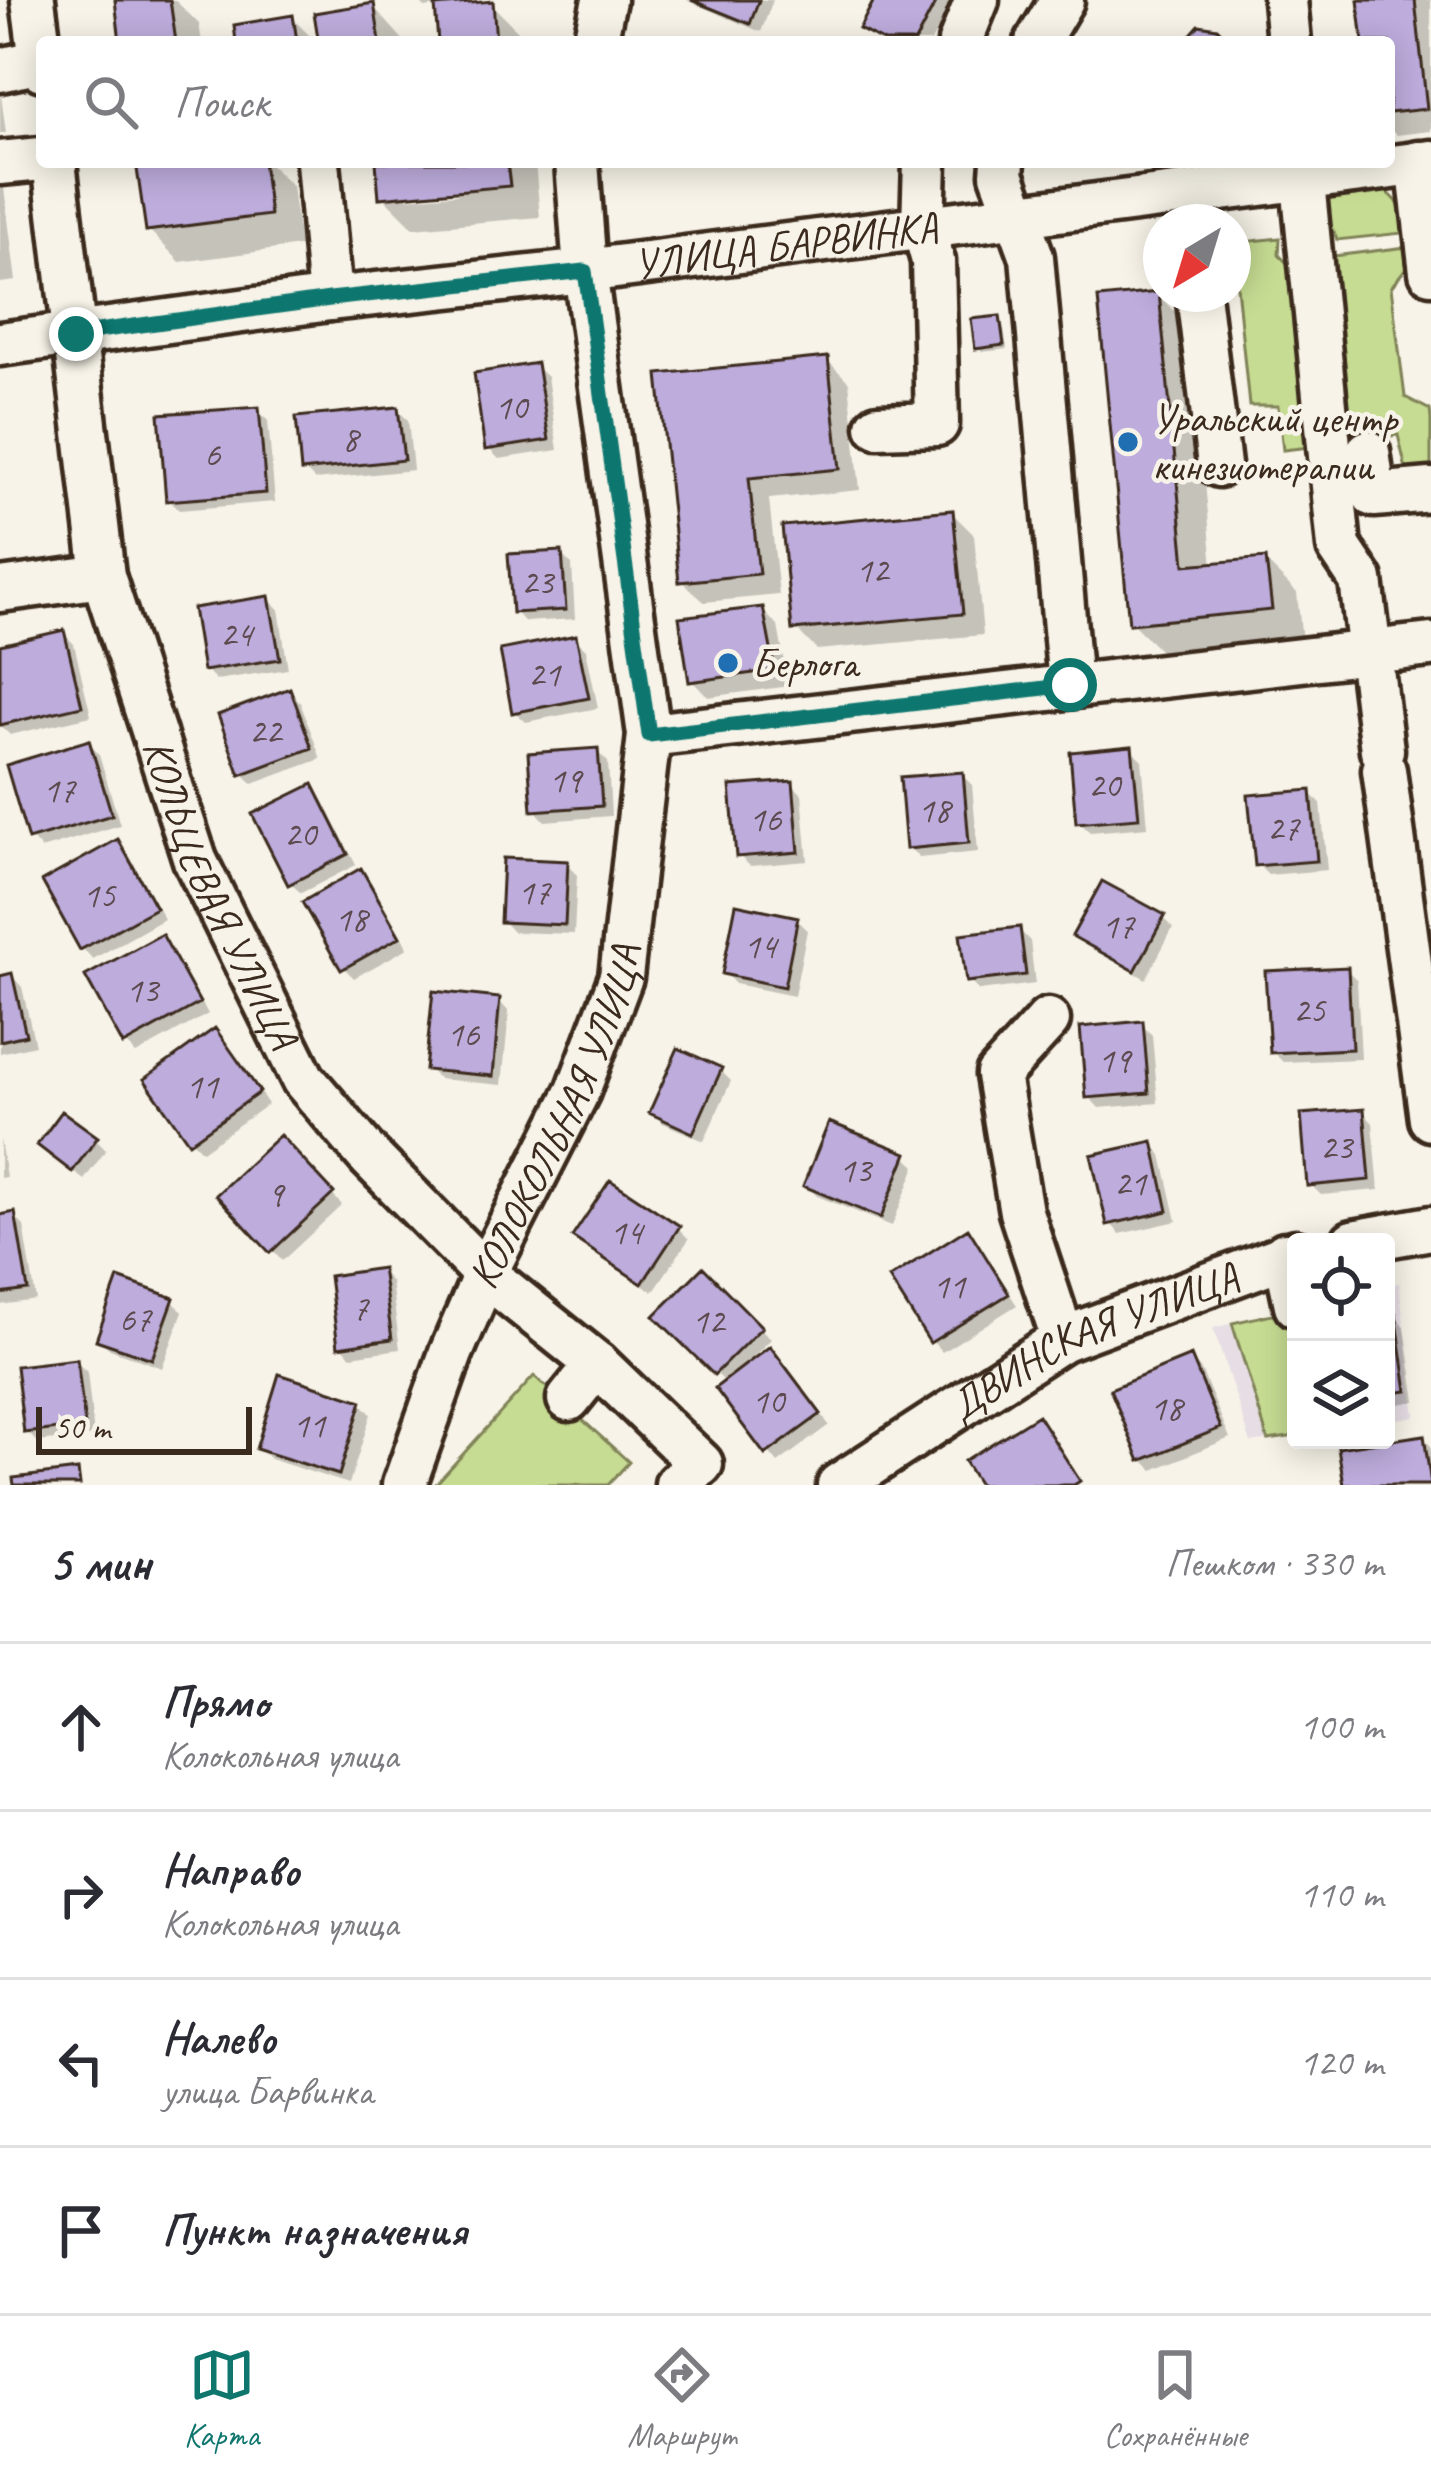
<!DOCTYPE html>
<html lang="ru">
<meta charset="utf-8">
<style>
body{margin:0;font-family:Caveat,sans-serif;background:#f7f7f7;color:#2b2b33}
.controls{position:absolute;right:36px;bottom:36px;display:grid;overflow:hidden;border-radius:12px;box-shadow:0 6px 30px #0003}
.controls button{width:108px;height:108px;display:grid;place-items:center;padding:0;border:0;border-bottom:3px solid #e1e1e2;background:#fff;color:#2b2b33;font:60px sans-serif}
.compass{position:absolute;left:1143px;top:204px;width:108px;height:108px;border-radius:50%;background:#fff;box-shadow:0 6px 30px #0003;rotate:218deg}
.scale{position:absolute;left:36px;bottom:30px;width:216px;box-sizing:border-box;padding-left:12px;border:6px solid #3b2a1e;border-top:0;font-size:33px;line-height:42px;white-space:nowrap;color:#3b2a1e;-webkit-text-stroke:9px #f7f3e8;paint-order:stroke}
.stop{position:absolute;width:36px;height:36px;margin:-27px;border:9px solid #0f766e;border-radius:50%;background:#fff}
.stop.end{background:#0f766e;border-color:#fff;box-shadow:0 3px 12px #0008}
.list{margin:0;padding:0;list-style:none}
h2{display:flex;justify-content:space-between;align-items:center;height:156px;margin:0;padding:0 48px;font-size:51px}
h2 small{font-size:39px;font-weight:400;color:#7c7c81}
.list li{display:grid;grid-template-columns:78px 1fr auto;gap:36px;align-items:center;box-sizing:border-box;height:168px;padding:0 48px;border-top:3px solid #e1e1e2}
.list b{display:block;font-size:45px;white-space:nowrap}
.list p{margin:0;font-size:39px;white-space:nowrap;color:#7c7c81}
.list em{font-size:39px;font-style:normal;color:#7c7c81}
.icon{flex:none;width:66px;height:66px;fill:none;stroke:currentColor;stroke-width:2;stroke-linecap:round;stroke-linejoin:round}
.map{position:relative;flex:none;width:1431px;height:1485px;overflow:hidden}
.search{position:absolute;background:#fff;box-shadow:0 6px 30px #0003;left:36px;right:36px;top:36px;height:132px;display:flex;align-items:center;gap:30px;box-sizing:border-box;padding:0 42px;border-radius:12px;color:#7c7c81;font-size:45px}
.sheet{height:828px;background:#fff}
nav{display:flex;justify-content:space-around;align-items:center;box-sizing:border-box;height:168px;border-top:3px solid #e1e1e2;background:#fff;font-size:33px;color:#7c7c81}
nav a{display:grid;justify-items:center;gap:6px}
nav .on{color:#0f766e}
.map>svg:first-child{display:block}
.built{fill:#e6dee4}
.green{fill:#c6dc92;stroke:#808358;stroke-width:3}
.shadow{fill:#0003;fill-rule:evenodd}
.building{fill:#bdacdc;stroke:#3b2a1e;stroke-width:3}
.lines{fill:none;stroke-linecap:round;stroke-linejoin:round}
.minor-casing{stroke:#3b2a1e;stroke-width:51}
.minor{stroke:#f7f3e8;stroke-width:42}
.route{stroke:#0f766e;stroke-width:15}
.poi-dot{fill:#1f6fb2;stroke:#f7f3e8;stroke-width:4.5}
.labels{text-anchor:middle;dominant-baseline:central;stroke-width:9;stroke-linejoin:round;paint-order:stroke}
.number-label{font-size:36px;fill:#5c4a4e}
.street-label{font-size:42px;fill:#3b2a1e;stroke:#f7f3e8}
.poi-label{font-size:42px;fill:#3b2a1e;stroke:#f7f3e8;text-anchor:start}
</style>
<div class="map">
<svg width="1431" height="1485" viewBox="0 0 1431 1485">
<rect width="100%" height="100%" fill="#f7f3e8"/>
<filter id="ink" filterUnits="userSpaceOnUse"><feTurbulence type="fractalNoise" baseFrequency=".00833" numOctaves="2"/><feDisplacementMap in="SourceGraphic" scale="24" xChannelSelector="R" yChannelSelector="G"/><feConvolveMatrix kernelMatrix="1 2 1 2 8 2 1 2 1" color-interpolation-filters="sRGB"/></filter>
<g filter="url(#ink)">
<!-- built -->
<path class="built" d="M 1399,1283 L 1415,1416 L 1386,1421 L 1386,1286 Z
M 1296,1308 L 1296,1436 L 1251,1443 L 1213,1328 Z"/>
<!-- green -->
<path class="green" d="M 1380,188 C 1401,199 1402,209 1403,233 L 1337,240 L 1334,231 L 1321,220 L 1320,196 Z
M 1280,238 L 1279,255 L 1300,276 L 1319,446 L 1283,450 L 1278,406 L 1249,406 L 1237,286 L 1233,284 L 1233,243 Z
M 1407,247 L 1410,263 L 1391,287 L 1405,397 L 1430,410 L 1431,419 L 1431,475 L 1415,480 L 1406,469 L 1398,435 L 1343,443 L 1331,263 L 1334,256 Z
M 1285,1311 L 1296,1365 L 1296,1436 L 1268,1440 L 1232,1323 Z
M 534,1376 L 629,1462 L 608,1485 L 435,1485 Z"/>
<!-- shadow -->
<path class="shadow" d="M 118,0 L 175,0 L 199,24 L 202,42 L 123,42 Z
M 418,0 L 453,0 L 455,7 L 491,4 L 523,36 L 524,42 L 441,42 L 438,6 L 425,8 Z
M 686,0 L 773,0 L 761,32 Z
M 878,0 L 952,0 L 931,42 L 880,42 L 874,39 L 863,28 Z
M 1361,0 L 1431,0 L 1431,131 L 1396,135 L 1389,128 L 1389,42 L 1366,42 Z
M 373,6 L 405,42 L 239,42 L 292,18 L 315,41 Z
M 0,88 L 6,133 L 0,133 Z
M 0,157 L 16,281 L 0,283 Z
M 139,162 L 268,162 L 292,186 L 300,246 L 180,262 L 149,230 Z
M 379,162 L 535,162 L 540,217 L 414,228 L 382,196 ZM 457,188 L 457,194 L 407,198 L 407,192 Z
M 1158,295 L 1190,327 L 1213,566 L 1265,561 L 1297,593 L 1302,641 L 1164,655 L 1132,623 Z
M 999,319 L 1003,323 L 1007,349 L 982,352 L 978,347 Z
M 827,360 L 849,382 L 860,490 L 769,499 L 779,595 L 704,602 L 682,581 L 661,377 Z
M 536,367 L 547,377 L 558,450 L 499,459 L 488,448 Z
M 258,410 L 268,421 L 275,502 L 179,510 L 168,499 Z
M 397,410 L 408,420 L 413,470 L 315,480 L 304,469 Z
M 952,513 L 974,535 L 983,635 L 817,650 L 795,628 Z
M 561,554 L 572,565 L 575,619 L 525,622 L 515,612 Z
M 268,599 L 279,609 L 288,669 L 216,680 L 206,670 Z
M 762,610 L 778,626 L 789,686 L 708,697 L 692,681 Z
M 63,633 L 74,644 L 91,716 L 10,735 L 0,725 L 0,648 Z
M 575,639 L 586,649 L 598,708 L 526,722 L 515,712 Z
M 290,692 L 300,702 L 321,759 L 253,784 L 242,773 Z
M 88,743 L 99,754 L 120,825 L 41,849 L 31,838 Z
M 1131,749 L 1142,760 L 1148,827 L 1090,832 L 1079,822 Z
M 597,752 L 608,762 L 611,816 L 545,821 L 535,810 Z
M 962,775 L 972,785 L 978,852 L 919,858 L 909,847 Z
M 792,784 L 802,794 L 808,861 L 750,866 L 739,856 Z
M 312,788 L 322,798 L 356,865 L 301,893 L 290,883 Z
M 1310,793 L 1321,803 L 1327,870 L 1268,875 L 1258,865 Z
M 118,843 L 128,853 L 164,919 L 93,959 L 82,948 Z
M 566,864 L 577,875 L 574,934 L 513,932 L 503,921 Z
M 360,872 L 371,882 L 408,948 L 354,978 L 344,968 Z
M 1163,918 L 1173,928 L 1146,979 L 1086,946 L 1075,936 Z
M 797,920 L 807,930 L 794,996 L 735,984 L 725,973 Z
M 1019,930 L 1030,941 L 1035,984 L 979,991 L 969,981 Z
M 161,938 L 171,948 L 208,1014 L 136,1054 L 126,1044 L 89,978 Z
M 1347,970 L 1357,980 L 1361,1059 L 1283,1062 L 1273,1052 Z
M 12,976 L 22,987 L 35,1045 L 0,1053 L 0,979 Z
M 499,1001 L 509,1012 L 502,1085 L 439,1079 L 428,1069 Z
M 1142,1025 L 1152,1035 L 1158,1103 L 1099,1108 L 1089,1097 Z
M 225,1043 L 268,1104 L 202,1151 L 192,1141 Z
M 720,1070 L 731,1081 L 704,1141 L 663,1123 L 652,1113 Z
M 1363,1112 L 1373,1123 L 1379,1190 L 1321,1195 L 1310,1184 Z
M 0,1139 L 6,1177 L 0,1178 Z
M 280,1139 L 342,1205 L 282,1261 L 221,1195 Z
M 96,1140 L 106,1150 L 84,1180 L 51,1155 Z
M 1152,1144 L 1162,1155 L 1177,1221 L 1120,1234 L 1110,1223 Z
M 905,1156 L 916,1166 L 892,1226 L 817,1196 L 807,1186 Z
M 14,1216 L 24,1226 L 36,1300 L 0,1305 L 0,1218 Z
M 678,1228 L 689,1239 L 653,1292 L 576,1237 Z
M 968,1232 L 1017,1305 L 942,1352 L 932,1341 Z
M 381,1271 L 391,1282 L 400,1349 L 351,1356 L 341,1345 Z
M 703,1271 L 771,1339 L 746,1364 L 748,1367 L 780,1360 L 829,1425 L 778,1463 L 719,1389 L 726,1383 L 659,1316 Z
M 172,1301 L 183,1311 L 162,1368 L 110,1349 L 99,1339 Z
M 1395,1317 L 1405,1327 L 1416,1401 L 1386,1406 L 1386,1318 Z
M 1190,1359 L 1201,1370 L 1230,1438 L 1153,1470 L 1143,1460 Z
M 76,1362 L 87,1372 L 94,1436 L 37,1442 L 27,1432 Z
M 361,1403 L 371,1414 L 349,1484 L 270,1459 L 259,1448 Z
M 1423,1438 L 1431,1446 L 1431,1485 L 1347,1485 Z"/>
<!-- building -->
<path class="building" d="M 115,0 L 170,0 L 176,42 L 120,42 Z
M 691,0 L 759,0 L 750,24 Z
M 874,0 L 937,0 L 915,42 L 885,42 L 859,29 Z
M 1358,0 L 1415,0 L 1427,109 L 1389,113 L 1389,42 L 1363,42 Z
M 493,1 L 496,42 L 438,42 L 435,6 Z
M 374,3 L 380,42 L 236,42 L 234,25 L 293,15 L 297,41 L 318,38 L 314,13 Z
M 1199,25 L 1217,28 L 1228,39 L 1260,38 L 1261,42 L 1184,42 Z
M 136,162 L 263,162 L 270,215 L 146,231 Z
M 376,162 L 507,162 L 510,186 L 379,198 Z
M 1159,292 L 1185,565 L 1266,558 L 1272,610 L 1129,624 L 1098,298 Z
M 1000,316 L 1004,345 L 975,349 L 971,319 Z
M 828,357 L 840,469 L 749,478 L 759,574 L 679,582 L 658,374 Z
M 537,363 L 549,440 L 485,450 L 474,373 Z
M 259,407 L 266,493 L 166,501 L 159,414 Z
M 398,407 L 404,460 L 301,471 L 296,417 Z
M 953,510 L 963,614 L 792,630 L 782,526 Z
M 562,551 L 566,610 L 512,613 L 508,554 Z
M 269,596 L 280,659 L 203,671 L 193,608 Z
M 763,607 L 775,670 L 689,682 L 679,617 Z
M 64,630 L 82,706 L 0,725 L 0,645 Z
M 576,635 L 589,698 L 512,713 L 500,650 Z
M 290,688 L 312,748 L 240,775 L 218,715 Z
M 89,740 L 112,815 L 28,840 L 6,765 Z
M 1132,746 L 1139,818 L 1076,823 L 1070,752 Z
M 598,748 L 602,806 L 532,811 L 528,753 Z
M 963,772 L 969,843 L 906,849 L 900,777 Z
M 793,781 L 799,852 L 736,857 L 730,786 Z
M 313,784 L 348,854 L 288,885 L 252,814 Z
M 1311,790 L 1317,861 L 1255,866 L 1248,795 Z
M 118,839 L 156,908 L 80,950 L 42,881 Z
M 503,858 L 568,861 L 565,925 L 500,922 Z
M 361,868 L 400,937 L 341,970 L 302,902 Z
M 1102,881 L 1165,915 L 1135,971 L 1072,936 Z
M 736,904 L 798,917 L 784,987 L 722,974 Z
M 1020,927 L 1026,975 L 966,982 L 960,934 Z
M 162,934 L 200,1003 L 123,1045 L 85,976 Z
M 1348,967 L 1352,1049 L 1270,1053 L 1265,971 Z
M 12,973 L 26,1035 L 0,1041 L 0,976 Z
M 433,991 L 500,998 L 493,1076 L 425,1070 Z
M 1143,1021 L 1149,1093 L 1086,1098 L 1080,1027 Z
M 215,1028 L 260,1092 L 189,1143 L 144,1079 Z
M 678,1048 L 722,1068 L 693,1133 L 649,1113 Z
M 1364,1109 L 1370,1180 L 1307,1186 L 1301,1114 Z
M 62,1111 L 98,1137 L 72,1172 L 37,1145 Z
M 829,1122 L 907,1153 L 881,1218 L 803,1186 Z
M 280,1135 L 334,1193 L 270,1253 L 216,1195 Z
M 1153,1141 L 1168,1211 L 1107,1225 L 1091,1155 Z
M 610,1180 L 680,1226 L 642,1284 L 572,1237 Z
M 15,1212 L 28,1290 L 0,1294 L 0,1215 Z
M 968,1228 L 1009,1294 L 930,1343 L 889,1278 Z
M 703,1267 L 762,1327 L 714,1375 L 654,1316 Z
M 382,1268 L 392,1339 L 338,1347 L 329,1276 Z
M 118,1278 L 174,1298 L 152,1359 L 96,1340 Z
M 1396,1314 L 1407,1391 L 1386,1394 L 1386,1315 Z
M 770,1346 L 821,1414 L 765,1455 L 715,1388 Z
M 1191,1356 L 1221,1428 L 1140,1461 L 1110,1389 Z
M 77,1359 L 85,1426 L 24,1433 L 16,1366 Z
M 279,1374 L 362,1401 L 339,1475 L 256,1449 Z
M 1038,1415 L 1080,1481 L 1074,1485 L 979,1485 L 964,1461 Z
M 1424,1435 L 1431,1485 L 1344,1485 L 1338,1448 Z
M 78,1470 L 80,1485 L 14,1485 L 13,1478 Z"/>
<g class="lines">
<defs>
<g id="minor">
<path d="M 33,0 L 42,69"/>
<path d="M 1285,0 L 1289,42"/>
<path d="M 595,42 L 604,0"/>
<path d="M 960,42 L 977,0"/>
<path d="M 1037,42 L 1062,0"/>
<path d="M 0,70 L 41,61"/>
<path id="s1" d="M 54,162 L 103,576 L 195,860 L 303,1079 L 368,1155 L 485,1274 L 597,1364 L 701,1464 L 677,1484"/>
<path d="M 318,162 L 330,299"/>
<path d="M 1003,162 L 1002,174 L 1032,257 L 1070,685"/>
<path d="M 1301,162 L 1339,547 L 1361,580 L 1382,750"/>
<path d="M 0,163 L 42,159"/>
<path d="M 1418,163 L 1431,272"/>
<path d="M 1198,294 L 1219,465"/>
<path id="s2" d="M 0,344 L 330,299 L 585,271 L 1431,162"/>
<path d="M 878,426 L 937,424 L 933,261 L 923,225 L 925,162"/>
<path d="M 1368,452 L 1374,495 L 1431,490"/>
<path d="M 0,590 L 103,576"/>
<path d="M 649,735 L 1431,645"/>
<path d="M 1384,770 L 1431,1119"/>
<path d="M 1048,1020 L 998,1075 L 1021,1212 L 1063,1339"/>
<path d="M 1353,1242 L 1431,1228"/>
<path d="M 1285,1254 L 1296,1305"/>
<path d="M 569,1399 L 597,1364"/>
<path id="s3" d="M 404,1485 L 451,1353 L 485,1274 L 578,1091 L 621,977 L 649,735 L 585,271 L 577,162"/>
<path id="s4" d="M 839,1485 L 1063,1339 L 1296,1252"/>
</g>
</defs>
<!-- minor casing -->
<use href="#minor" class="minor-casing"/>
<!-- minor -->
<use href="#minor" class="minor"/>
</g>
</g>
<g class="lines" filter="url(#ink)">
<!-- route -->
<path class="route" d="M 76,334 L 330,299 L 585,271 L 649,735 L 1070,685"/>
</g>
<!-- markers -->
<g class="poi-dot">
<circle cx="1128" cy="442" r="12"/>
<circle cx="728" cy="663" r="12"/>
</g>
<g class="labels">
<!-- number labels -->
<g class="number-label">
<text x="511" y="407">10</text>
<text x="350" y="439">8</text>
<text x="212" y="454">6</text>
<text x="872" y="570">12</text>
<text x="537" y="582">23</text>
<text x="236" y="634">24</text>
<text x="544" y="674">21</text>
<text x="265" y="731">22</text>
<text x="565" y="780">19</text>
<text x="1104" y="785">20</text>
<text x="59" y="790">17</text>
<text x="934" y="810">18</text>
<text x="765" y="819">16</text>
<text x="1283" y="828">27</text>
<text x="300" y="834">20</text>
<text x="534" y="892">17</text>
<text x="99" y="895">15</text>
<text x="351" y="919">18</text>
<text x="1118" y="926">17</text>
<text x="760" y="946">14</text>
<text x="142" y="990">13</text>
<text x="1309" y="1010">25</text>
<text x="463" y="1034">16</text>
<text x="1114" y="1060">19</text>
<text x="202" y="1086">11</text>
<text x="1336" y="1147">23</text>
<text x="855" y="1170">13</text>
<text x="1130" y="1183">21</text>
<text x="275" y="1194">9</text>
<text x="626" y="1232">14</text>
<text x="949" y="1286">11</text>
<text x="360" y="1308">7</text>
<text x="135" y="1319">67</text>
<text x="708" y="1321">12</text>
<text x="768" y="1401">10</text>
<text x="1166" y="1408">18</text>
<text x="309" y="1425">11</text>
</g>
<!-- street labels -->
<g class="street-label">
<text stroke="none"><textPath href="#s2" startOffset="792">УЛИЦА БАРВИНКА</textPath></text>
<text stroke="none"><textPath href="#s1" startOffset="756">КОЛЬЦЕВАЯ УЛИЦА</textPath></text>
<text stroke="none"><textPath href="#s3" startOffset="399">КОЛОКОЛЬНАЯ УЛИЦА</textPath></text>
<text stroke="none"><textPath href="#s4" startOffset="294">ДВИНСКАЯ УЛИЦА</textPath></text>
</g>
<!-- poi labels -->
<g class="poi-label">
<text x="1152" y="418">Уральский центр<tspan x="1152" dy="48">кинезиотерапии</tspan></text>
<text x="752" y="663">Берлога</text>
</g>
</g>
</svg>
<div class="controls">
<button><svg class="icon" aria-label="locate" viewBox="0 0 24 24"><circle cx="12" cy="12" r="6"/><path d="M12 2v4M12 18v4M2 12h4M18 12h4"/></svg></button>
<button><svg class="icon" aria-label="layers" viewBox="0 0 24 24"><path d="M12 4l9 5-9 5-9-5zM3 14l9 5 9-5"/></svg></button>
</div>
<svg class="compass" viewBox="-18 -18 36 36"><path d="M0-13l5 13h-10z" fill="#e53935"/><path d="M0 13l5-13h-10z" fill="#7c7c81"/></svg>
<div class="scale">50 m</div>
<div class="stop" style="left:1070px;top:685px"></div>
<div class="stop end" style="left:76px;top:334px"></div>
<div class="search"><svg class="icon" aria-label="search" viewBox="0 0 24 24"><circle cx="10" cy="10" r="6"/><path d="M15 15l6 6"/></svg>Поиск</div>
</div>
<section class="sheet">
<h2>5 мин<small>Пешком · 330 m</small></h2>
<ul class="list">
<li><svg class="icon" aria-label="ahead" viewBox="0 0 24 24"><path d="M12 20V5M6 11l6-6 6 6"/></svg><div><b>Прямо</b><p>Колокольная улица</p></div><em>100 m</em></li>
<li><svg class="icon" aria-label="right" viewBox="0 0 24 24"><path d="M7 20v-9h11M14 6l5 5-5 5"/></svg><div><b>Направо</b><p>Колокольная улица</p></div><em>110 m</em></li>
<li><svg class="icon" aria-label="left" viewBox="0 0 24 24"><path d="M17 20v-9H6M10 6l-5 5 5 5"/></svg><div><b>Налево</b><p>улица Барвинка</p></div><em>120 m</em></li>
<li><svg class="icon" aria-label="arrive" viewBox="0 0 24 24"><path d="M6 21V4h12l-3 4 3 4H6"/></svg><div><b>Пункт назначения</b></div></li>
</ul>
</section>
<nav>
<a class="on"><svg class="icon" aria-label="map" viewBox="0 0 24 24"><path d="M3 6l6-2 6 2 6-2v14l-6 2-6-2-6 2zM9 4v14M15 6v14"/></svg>Карта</a>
<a><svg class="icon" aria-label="directions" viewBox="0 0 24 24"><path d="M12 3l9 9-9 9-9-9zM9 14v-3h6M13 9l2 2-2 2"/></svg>Маршрут</a>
<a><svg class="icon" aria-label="saved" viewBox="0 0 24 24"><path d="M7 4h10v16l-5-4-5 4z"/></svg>Сохранённые</a>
</nav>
